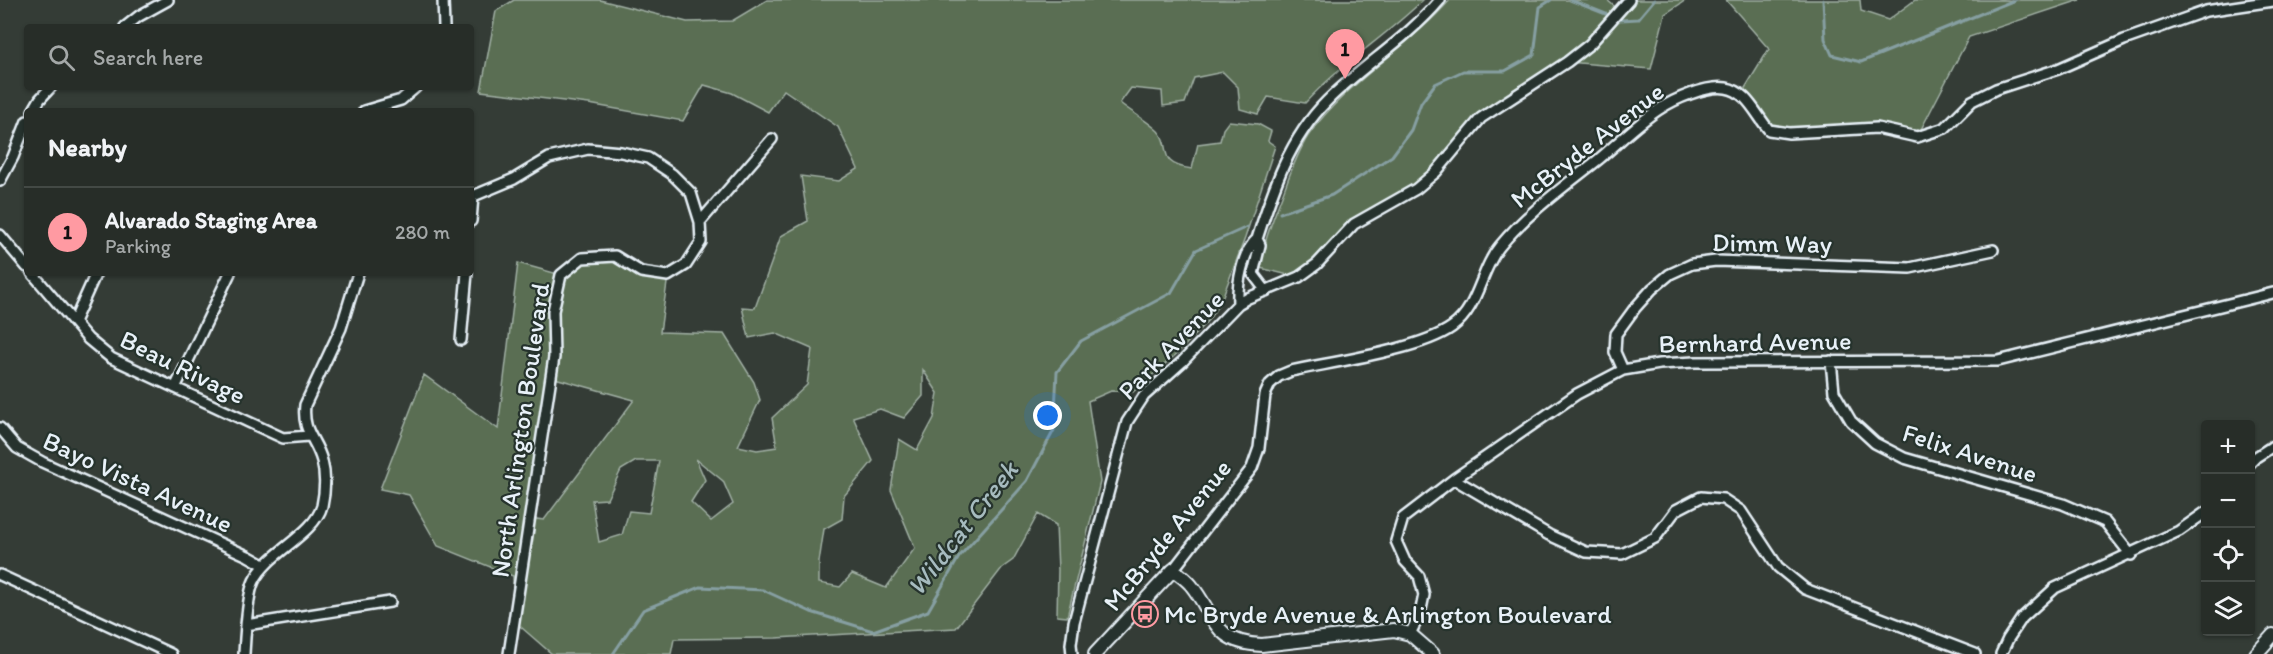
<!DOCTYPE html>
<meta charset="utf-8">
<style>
body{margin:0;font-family:Itim,sans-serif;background:#333934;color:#f1f3f6}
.controls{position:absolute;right:18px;bottom:18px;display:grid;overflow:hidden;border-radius:6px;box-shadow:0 2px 4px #0004}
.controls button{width:54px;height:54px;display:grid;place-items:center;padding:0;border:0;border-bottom:2px solid #434945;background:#272d28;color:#f1f3f6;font:30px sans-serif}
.you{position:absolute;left:1048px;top:416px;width:21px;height:21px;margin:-15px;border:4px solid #fff;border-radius:50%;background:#1a73e8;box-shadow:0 0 0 9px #1a73e833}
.badge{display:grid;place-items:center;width:39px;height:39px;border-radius:50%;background:#ff9aa2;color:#111;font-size:20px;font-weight:700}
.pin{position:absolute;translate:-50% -50px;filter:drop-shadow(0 2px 3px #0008)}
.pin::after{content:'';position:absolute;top:32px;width:21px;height:18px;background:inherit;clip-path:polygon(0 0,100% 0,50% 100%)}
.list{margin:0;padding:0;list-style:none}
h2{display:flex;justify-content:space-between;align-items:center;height:78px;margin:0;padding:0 24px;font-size:26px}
h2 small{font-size:20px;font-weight:400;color:#a4a8a8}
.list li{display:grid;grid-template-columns:39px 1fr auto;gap:18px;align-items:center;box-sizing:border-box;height:90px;padding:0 24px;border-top:2px solid #434945}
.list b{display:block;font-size:22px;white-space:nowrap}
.list p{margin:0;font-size:20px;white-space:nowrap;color:#a4a8a8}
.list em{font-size:20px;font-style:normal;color:#a4a8a8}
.icon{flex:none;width:33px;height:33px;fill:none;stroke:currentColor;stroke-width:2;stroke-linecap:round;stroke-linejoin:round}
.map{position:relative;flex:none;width:2273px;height:654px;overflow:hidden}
.search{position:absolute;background:#272d28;box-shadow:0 2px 4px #0004;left:24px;top:24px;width:450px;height:66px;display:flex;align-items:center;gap:15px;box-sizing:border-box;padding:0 21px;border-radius:6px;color:#a4a8a8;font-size:22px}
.panel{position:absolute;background:#272d28;box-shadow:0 2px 4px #0004;left:24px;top:108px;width:450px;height:168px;border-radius:6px}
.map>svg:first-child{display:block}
.green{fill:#5a6e52;stroke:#a1b0a5;stroke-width:1.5;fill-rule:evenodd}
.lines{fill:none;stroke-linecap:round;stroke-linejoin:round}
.stream{stroke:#869fa2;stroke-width:3}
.minor-casing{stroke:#e8f1f8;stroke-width:14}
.secondary-casing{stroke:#e8f1f8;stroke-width:16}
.minor{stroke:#26332d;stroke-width:9}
.secondary{stroke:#26332d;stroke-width:12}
.labels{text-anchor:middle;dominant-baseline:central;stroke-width:4.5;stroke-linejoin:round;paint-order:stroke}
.street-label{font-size:26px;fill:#e8f1f8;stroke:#26332d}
.poi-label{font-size:26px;fill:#e8f1f8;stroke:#26332d;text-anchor:start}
.water-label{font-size:27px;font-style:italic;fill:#a6bbbf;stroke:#26332d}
</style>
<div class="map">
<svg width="2273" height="654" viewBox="0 0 2273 654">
<rect width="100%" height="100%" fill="#343c36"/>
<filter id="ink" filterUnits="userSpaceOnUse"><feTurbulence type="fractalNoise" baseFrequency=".0167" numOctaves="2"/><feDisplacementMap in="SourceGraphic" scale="12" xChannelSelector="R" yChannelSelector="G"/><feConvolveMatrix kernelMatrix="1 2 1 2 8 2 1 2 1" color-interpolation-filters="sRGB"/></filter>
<g filter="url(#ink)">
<!-- green -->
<path class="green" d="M 514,0 L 600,0 L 687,22 L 732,21 L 767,0 L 1423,0 C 1386,36 1341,64 1305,103 L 1268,97 L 1258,114 L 1240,109 L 1238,87 L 1223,72 L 1194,78 L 1185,103 L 1163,106 L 1162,91 L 1131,88 L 1120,103 C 1132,113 1147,120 1158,131 C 1173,147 1154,164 1192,169 L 1198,144 L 1220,141 L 1223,129 L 1229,121 L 1258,124 L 1271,131 L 1268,141 L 1275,146 L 1245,238 L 1221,301 L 1209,319 L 1180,351 L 1133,392 L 1111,391 L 1088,401 L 1100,482 L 1067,617 L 1057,616 L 1058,570 L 1056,525 L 1038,514 L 1013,560 L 1002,568 L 956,628 L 776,638 L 674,639 L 671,654 L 552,654 L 514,621 L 513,576 L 438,546 L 409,495 L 380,489 L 424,375 L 498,429 L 518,263 L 561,275 L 582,258 L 615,256 L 641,272 L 668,276 L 660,332 L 724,334 L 754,382 L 760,400 L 738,446 L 757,450 L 777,447 L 772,418 L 807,385 L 812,349 L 775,333 L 749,338 L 742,307 L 755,308 L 781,236 L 808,221 L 801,176 L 839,181 L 858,169 L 838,127 L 784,90 L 768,112 L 732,93 L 704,85 L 683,121 L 589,104 L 481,91 L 496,11 ZM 923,370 L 938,393 L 934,418 L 917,450 L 899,439 L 891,490 L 915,548 L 886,588 L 852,574 L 840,587 L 819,583 L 819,562 L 824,529 L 842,519 L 844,496 L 873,461 L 853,417 L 880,409 L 904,418 L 923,396 ZM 551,377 L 634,400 L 544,520 L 529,518 ZM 696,459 L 723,481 L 733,504 L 711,521 L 691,502 L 705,480 ZM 636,461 L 659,461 L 649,513 L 629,511 L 622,535 L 599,542 L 592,500 L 607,499 L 621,470 Z
M 1450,0 L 1607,0 L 1621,12 L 1631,0 L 1686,0 L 1665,14 L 1651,69 L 1567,62 L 1484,121 L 1440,174 L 1419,193 L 1357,228 L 1318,266 L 1301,278 L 1260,268 C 1263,243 1272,222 1281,198 C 1289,177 1296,155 1308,136 C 1345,83 1407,49 1450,0 Z
M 1726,0 L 1860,0 L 1861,11 L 1888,20 L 1915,0 L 2080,0 L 1969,37 L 1917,137 L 1877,128 L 1769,130 L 1742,93 L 1769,49 Z"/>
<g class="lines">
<!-- stream -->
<path class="stream" d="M 1570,0 L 1611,16
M 1823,0 L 1825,39 L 1832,55 L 1861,62 L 2015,0
M 1617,19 L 1621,20 L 1638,19 L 1654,0
M 1280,213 L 1332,195 L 1392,156 L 1411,130 L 1421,103 L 1435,84 L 1463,71 L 1505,71 L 1534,55 L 1540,7 L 1551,0
M 613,654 L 643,610 L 700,587 L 763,590 L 811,612 L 873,631 L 928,611 L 959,557 L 1027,481 L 1054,430 L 1057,372 L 1081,341 L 1171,293 L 1196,250 L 1247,227"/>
<defs>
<path id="minor" d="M 443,0 L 444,27
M 125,27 L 139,16 L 168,0
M 33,111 L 40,99 L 51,87
M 364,111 L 401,100 L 416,87
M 0,181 L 13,157 L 27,121
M 471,197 L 514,179 L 549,158 L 588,149 L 621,152 L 648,158 L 672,174 L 691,193 L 700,222 L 701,242 L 686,265 L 668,276 L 641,272 L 615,256 L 582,258 L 561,275 L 553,311 L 554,357 L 509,654
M 471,221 L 473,196
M 700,222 L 772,139
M 0,235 L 27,267
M 1257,239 L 1260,245 L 1253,274 L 1266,291
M 32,273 L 88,339 L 111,358 L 283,438 L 309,436
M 1238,304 C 1237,285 1242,252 1257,239 C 1273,189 1289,139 1327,101 C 1363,65 1407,39 1440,0
M 74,322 L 96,273
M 461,340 L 467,273
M 1831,361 L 1834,392 L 1851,421 L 1875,443 L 1904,458 L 2063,504 L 2105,522 L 2131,555
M 1623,370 L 1615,352 L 1616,334 L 1635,308 L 1652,289 L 1670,274 L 1692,264 L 1716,261 L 1910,268 L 1993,250
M 175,388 L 230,273
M 0,428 L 17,448 L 42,462 L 248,556 L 264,565
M 2250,463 L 2256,457 L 2273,446
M 1454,479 L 1549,535 L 1586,552 L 1622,554 L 1655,538 L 1676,510 L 1701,497 L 1723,499 L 1741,511 L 1778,567 L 1805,589 L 1975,654
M 1173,570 L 1252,468 L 1259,448 L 1265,395 L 1270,384 L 1279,376 L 1291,371 C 1332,362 1420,350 1452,327 C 1479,308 1480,270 1500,246 C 1528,212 1565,186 1599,159 C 1618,143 1637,124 1658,110 C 1674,99 1707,85 1726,88 C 1747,91 1756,115 1769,130 L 1789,133 L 1877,128 L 1917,137 L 1945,128 L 1972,101 L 1996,89 L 2058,69 L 2124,40 L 2206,11 L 2273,1
M 0,575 L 171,654
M 246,625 L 390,602
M 1410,634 L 1420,614 L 1424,595 L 1419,576 L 1405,561 L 1396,541 L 1403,518 L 1454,479 L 1577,394 L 1623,370 L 1659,364 L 1695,362 L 1998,361 L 2273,293
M 244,654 C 245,637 247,595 254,581 C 267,553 314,535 322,506 C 325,492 326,476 322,461 C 316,438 302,433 305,405 L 341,328 L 358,273
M 1072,654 L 1071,644 L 1074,622 L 1127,422 L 1144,396 L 1182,362 L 1238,304 L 1248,298 L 1299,277 L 1317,264 L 1354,224 L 1416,189 L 1436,172 L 1481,118 L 1567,62 L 1590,44 L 1629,0
M 2001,654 L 2008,639 L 2022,618 L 2055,588 L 2179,531 L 2206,512"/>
<path id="secondary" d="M 1095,654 L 1173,570 C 1179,574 1186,579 1191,585 C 1216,616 1212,643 1262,645 L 1394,630 L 1410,634 L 1433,654
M 2256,654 L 2273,635"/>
</defs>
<!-- minor casing -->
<use href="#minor" class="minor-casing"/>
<!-- secondary casing -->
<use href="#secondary" class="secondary-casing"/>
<!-- minor -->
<use href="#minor" class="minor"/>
<!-- secondary -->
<use href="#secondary" class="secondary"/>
</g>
</g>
<!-- icons -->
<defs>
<symbol id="bus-ring" viewBox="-11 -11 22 22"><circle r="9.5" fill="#26332d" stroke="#ff9aa2" stroke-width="1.5"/><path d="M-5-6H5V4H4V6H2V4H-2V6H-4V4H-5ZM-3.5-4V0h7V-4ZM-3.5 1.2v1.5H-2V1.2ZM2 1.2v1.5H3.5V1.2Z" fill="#ff9aa2"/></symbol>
</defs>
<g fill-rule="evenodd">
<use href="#bus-ring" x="1130" y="599" width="30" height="30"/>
</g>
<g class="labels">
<!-- street labels -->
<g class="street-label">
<text transform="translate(1587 145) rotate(-38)">McBryde Avenue</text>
<text transform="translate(1772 243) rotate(1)">Dimm Way</text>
<text transform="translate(1755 342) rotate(-1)">Bernhard Avenue</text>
<text transform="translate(1171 345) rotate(-46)">Park Avenue</text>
<text transform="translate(183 367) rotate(26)">Beau Rivage</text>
<text transform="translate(520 430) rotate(-82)">North Arlington Boulevard</text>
<text transform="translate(1970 453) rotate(18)">Felix Avenue</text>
<text transform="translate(138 482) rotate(25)">Bayo Vista Avenue</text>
<text transform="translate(1167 535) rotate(-51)">McBryde Avenue</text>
</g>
<!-- poi labels -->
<g class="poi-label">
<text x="1164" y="614">Mc Bryde Avenue &amp; Arlington Boulevard</text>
</g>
<!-- water labels -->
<g class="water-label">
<text transform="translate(962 528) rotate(-52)">Wildcat Creek</text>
</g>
</g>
</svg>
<div class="controls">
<button>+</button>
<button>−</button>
<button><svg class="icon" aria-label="locate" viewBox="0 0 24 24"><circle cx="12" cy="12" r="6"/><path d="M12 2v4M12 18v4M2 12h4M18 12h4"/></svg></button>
<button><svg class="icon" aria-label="layers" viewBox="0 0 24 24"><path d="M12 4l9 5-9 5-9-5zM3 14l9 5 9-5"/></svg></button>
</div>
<div class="you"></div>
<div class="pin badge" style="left:1345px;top:79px">1</div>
<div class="search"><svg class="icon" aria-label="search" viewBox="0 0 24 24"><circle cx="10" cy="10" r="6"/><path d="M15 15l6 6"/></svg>Search here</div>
<section class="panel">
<h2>Nearby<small></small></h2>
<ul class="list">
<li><span class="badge">1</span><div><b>Alvarado Staging Area</b><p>Parking</p></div><em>280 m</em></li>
</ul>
</section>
</div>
